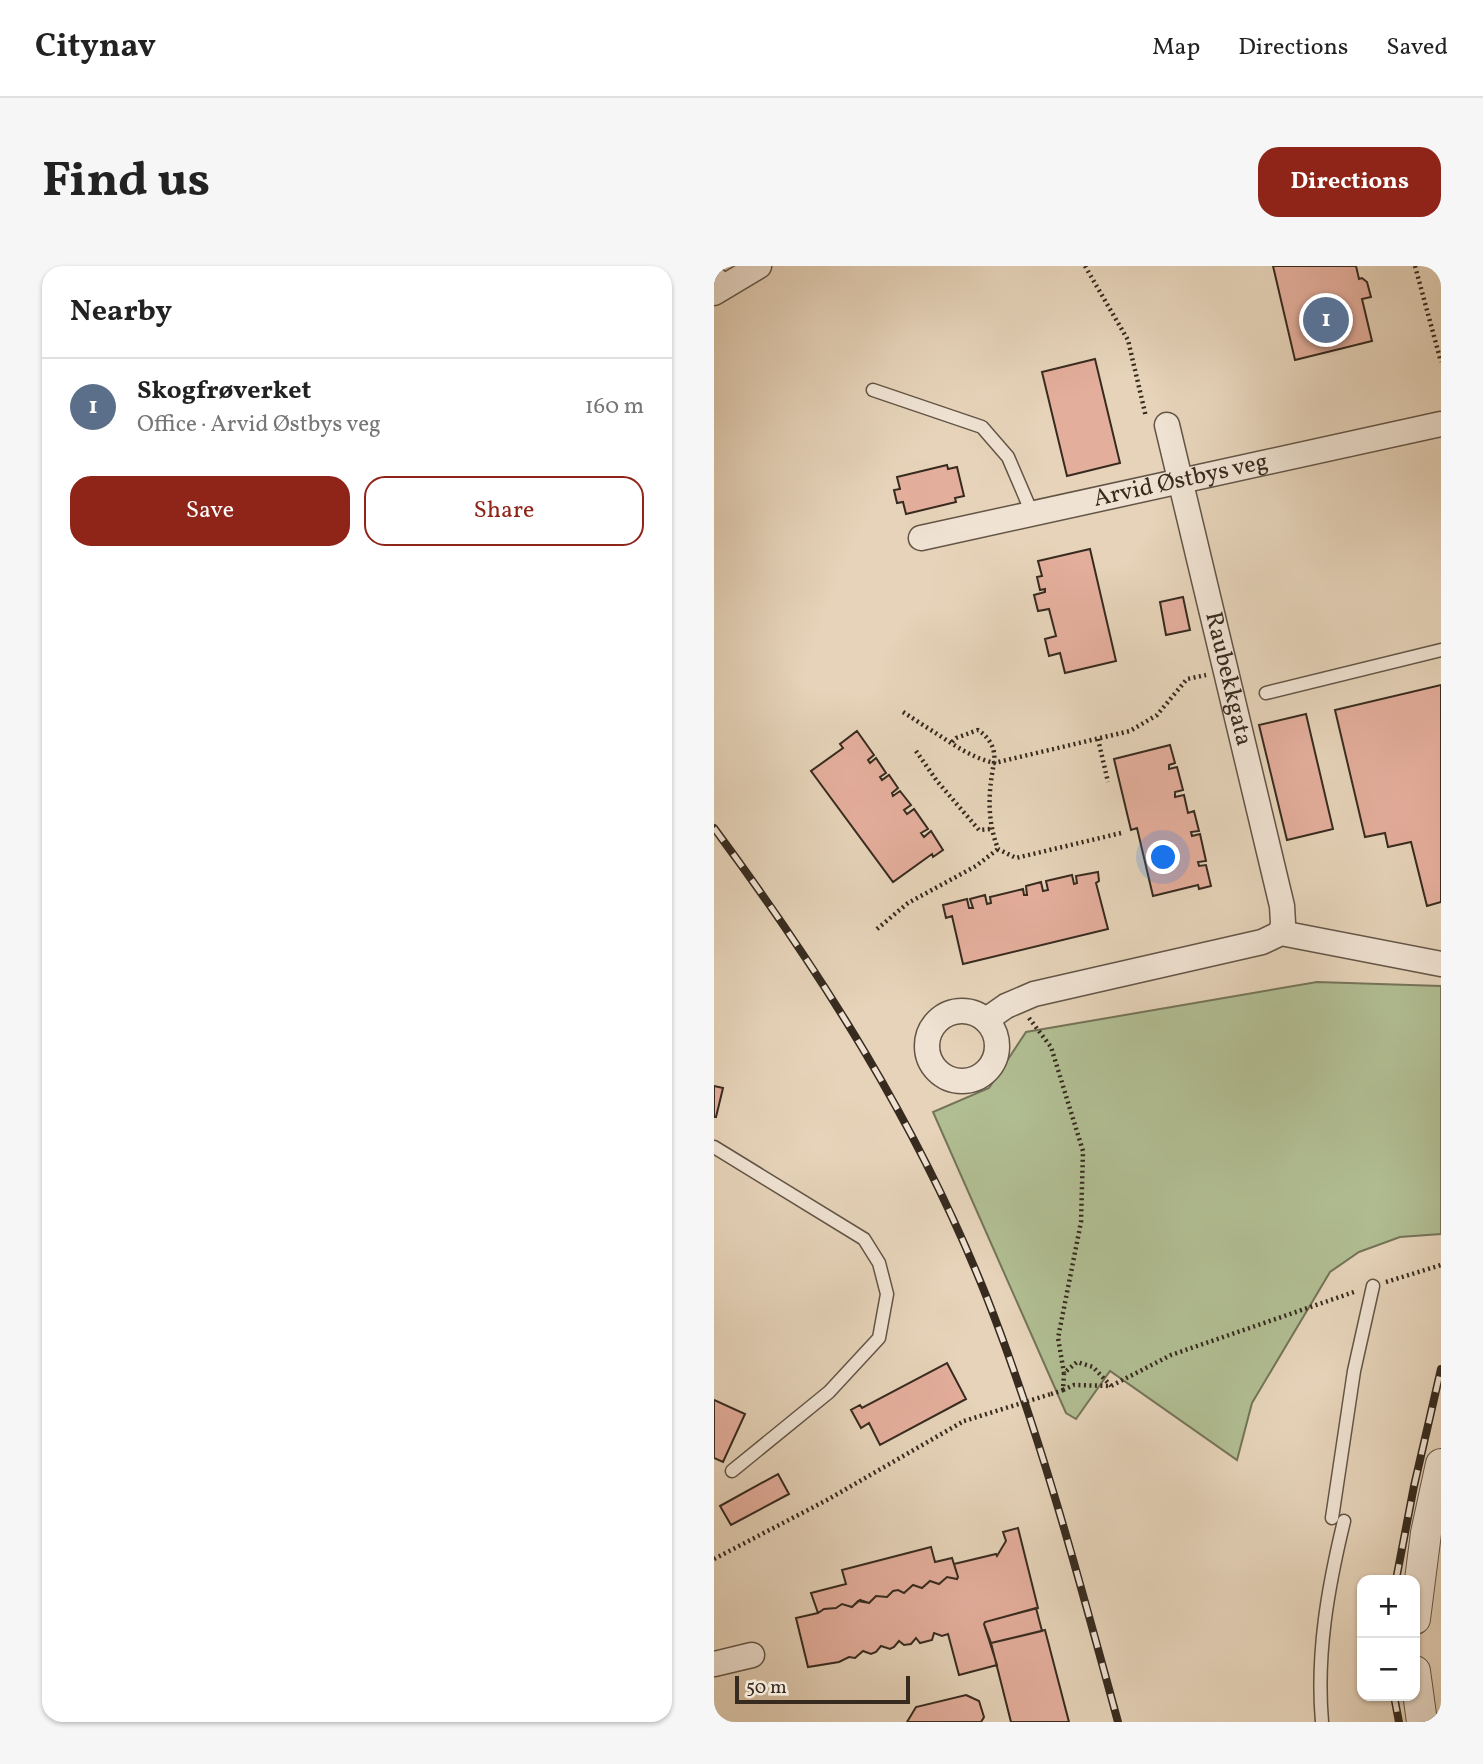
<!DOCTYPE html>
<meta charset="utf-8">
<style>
body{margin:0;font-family:Vollkorn,serif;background:#f6f6f6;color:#222}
.controls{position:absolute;right:21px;bottom:21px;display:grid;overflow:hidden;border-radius:14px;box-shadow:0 2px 5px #0004}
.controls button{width:63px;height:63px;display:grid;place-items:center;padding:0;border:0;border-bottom:2px solid #e0e0e0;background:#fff;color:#222;font:35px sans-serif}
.scale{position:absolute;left:21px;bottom:18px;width:175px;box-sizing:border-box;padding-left:7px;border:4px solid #372b1f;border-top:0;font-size:19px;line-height:24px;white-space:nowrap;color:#372b1f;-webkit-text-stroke:5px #efe2d2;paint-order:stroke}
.you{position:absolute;left:450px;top:592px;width:24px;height:24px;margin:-18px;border:5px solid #fff;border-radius:50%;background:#1a73e8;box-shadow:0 0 0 10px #1a73e833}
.badge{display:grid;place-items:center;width:46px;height:46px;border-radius:50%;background:#8f2418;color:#fff;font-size:23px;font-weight:700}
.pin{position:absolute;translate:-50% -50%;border:4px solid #fff;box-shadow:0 2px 7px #0006}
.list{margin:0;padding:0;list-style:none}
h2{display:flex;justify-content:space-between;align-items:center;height:91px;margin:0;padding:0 28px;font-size:30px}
h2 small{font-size:23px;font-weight:400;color:#767676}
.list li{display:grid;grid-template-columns:46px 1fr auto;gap:21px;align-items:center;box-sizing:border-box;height:98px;padding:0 28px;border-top:2px solid #e0e0e0}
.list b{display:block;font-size:26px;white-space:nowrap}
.list p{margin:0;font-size:23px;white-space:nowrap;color:#767676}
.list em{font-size:23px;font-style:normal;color:#767676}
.actions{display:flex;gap:14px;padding:21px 28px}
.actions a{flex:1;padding:16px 0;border:2px solid #8f2418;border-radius:21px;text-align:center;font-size:24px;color:#8f2418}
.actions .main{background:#8f2418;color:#fff}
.map{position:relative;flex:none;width:727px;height:1456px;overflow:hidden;border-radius:21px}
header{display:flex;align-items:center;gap:42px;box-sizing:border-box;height:98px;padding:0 35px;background:#fff;border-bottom:2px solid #e0e0e0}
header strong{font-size:33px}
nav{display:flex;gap:38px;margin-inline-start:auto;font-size:24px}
.intro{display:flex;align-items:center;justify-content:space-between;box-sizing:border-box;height:168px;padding:0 42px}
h1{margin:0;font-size:49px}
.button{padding:18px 32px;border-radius:21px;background:#8f2418;color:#fff;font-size:24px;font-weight:700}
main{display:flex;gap:42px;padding:0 42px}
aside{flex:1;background:#fff;border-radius:21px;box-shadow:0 2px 5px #0004}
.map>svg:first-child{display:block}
.green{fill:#b1bd92;stroke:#747458;stroke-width:2}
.building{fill:#e4ae9c;stroke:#372b1f;stroke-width:2}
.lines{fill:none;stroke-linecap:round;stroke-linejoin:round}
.service-casing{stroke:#635546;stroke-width:15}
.minor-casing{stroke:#635546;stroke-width:27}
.tertiary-casing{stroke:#635546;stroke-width:32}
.path{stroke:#372b1f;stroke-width:4.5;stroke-dasharray:2 3.5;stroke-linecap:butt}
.service{stroke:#efe2d2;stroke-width:12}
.minor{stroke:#efe2d2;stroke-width:24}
.tertiary{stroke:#efe2d2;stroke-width:30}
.rail-casing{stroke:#372b1f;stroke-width:8}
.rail{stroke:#efe2d2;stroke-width:5;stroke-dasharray:16;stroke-linecap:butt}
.path-bridge{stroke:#372b1f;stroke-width:4.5;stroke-dasharray:2 3.5;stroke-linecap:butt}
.labels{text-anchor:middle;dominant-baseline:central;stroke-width:6;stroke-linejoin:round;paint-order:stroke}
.street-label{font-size:24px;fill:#372b1f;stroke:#efe2d2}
</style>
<header>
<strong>Citynav</strong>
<nav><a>Map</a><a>Directions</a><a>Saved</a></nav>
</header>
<div class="intro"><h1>Find us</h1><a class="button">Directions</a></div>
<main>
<aside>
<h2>Nearby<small></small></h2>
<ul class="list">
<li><span class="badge" style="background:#5c6f8a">1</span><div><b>Skogfrøverket</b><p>Office · Arvid Østbys veg</p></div><em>160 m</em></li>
</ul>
<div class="actions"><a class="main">Save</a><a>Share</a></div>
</aside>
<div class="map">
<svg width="727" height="1456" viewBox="0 0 727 1456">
<rect width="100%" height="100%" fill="#e6d3b9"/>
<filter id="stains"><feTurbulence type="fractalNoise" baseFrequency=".00286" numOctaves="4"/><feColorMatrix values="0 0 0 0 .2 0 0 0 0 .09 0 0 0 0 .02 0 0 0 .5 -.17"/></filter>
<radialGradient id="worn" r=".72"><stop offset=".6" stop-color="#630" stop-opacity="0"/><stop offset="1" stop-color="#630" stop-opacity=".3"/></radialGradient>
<!-- green -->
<path class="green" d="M 603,716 L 727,720 L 727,968 L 686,971 L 645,986 L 616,1006 L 538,1137 L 523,1194 L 396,1105 L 362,1153 L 352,1147 L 219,846 L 275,822 L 312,766 Z"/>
<!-- building -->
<path class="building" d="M 559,0 L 642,0 L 645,13 L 648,12 L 653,16 L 657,31 L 648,33 L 658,75 L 581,94 Z
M 381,93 L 406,197 L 353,210 L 328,106 Z
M 233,199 L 234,203 L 243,201 L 250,230 L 241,232 L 242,236 L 192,248 L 189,236 L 183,237 L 180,224 L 186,223 L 183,211 Z
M 376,283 L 402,395 L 351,407 L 346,387 L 335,390 L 331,373 L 342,370 L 335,343 L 324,345 L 320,329 L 331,326 L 331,323 L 326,324 L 323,311 L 328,310 L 324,295 Z
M 469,331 L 476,364 L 452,369 L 446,336 Z
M 727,419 L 727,636 L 713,640 L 697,576 L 674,581 L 671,567 L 651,571 L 621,444 Z
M 592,448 L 619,563 L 573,574 L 545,459 Z
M 143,465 L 160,489 L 154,494 L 156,497 L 162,492 L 172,507 L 166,511 L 168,514 L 175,509 L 184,522 L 178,527 L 179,530 L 186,525 L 197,539 L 190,544 L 193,548 L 200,543 L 214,563 L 207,567 L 210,571 L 217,565 L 229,584 L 219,591 L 218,588 L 179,616 L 97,505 L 129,482 L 126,478 Z
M 456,479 L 461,497 L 455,499 L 455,503 L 463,501 L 469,524 L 461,526 L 461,531 L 470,529 L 474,547 L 480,545 L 485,565 L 477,566 L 478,570 L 486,568 L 492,595 L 484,596 L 485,600 L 492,599 L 497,620 L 485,623 L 484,619 L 439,630 L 423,562 L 417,564 L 400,493 Z
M 384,606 L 385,615 L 382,617 L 394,663 L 249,698 L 238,650 L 232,652 L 229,639 L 253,633 L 255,642 L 259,642 L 256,633 L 271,629 L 273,638 L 277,637 L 276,631 L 309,623 L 310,629 L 313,629 L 312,620 L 327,616 L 329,625 L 334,624 L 332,615 L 358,609 L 360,618 L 363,617 L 362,610 Z
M 0,820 L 9,822 L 2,851 L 0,851 Z
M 233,1097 L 252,1133 L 166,1179 L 155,1157 L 147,1162 L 137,1144 L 146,1139 L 148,1142 Z
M 0,1134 L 31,1148 L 9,1196 L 0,1192 Z
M 64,1208 L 75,1228 L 17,1259 L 6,1240 Z
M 304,1262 L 324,1342 L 271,1356 L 270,1358 L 283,1399 L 245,1409 L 234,1368 L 228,1370 L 220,1367 L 218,1374 L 206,1377 L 202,1372 L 197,1378 L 190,1379 L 185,1375 L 180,1381 L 176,1383 L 167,1380 L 162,1386 L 157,1388 L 149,1385 L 141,1392 L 135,1391 L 125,1396 L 94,1401 L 82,1352 L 104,1347 L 110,1343 L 122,1342 L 128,1338 L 138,1341 L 144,1335 L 155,1337 L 162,1330 L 173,1331 L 179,1325 L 184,1324 L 190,1327 L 199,1319 L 208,1322 L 216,1315 L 225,1318 L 233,1311 L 243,1313 L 244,1311 L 240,1298 L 282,1288 L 283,1290 L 292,1275 L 289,1266 Z
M 217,1281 L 221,1296 L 238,1292 L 244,1311 L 243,1313 L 233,1311 L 225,1318 L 216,1315 L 208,1322 L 199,1319 L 190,1327 L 184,1324 L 179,1325 L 173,1331 L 162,1330 L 155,1337 L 146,1334 L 138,1341 L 128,1338 L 122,1342 L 110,1343 L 104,1347 L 97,1327 L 132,1318 L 128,1304 Z
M 322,1342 L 328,1365 L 277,1377 L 270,1358 L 271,1356 Z
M 331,1364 L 355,1456 L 297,1456 L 277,1377 Z
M 252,1429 L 265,1435 L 270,1451 L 267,1456 L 193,1456 L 202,1441 Z"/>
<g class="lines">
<defs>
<path id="service" d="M 0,3 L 14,19
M 159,124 L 268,161 L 294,191 L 318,247
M 552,427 L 727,384
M 0,881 L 150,973 L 165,997 L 173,1028 L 165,1072 L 115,1126 L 18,1205
M 618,1252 L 640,1105 L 659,1020
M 608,1456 C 602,1388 614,1321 630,1255"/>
<g id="minor">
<path d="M 0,27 L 45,0"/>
<path id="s1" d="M 453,159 L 568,640 L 569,657 L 567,667"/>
<path id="s2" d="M 207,272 L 727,158"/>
<circle cx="248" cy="780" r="35"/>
<path d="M 272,754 L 292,740 L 320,728 L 548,676 L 567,667 L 727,698"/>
<path d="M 0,1398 L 38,1389"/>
</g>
<path id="tertiary" d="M 701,1353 L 712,1267 L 727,1198
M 701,1405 L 708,1456"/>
</defs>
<!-- service casing -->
<use href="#service" class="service-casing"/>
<!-- minor casing -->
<use href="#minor" class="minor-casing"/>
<!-- tertiary casing -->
<use href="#tertiary" class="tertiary-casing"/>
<!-- path -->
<path class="path" d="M 371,0 L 414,74 L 432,151
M 701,0 L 727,96
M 189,446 L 237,477 C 251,486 264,493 280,497 C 282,483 276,472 264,464 L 242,472 L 237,477
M 384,473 L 394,516
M 202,485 L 223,515 L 265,564 L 277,563
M 407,567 L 302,592 L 284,583 C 273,554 274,527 280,497 L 416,465 L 443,449 L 473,413 L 492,409
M 163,663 L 194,637 L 262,600 L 284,583
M 315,752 L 337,781 L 369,885 L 367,956 L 344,1072 L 350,1107
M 672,1016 L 727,999
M 349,1124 L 360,1119 L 397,1120 L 457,1089 L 640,1026
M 337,1128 L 349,1124 L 350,1107 L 363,1096 L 379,1101 L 397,1120
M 0,1293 L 113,1234 L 250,1155"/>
<!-- service -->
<use href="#service" class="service"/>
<!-- minor -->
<use href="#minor" class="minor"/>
<!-- tertiary -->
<use href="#tertiary" class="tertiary"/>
<defs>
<path id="rail" d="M 0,562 C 109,709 205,861 273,1032 C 327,1170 365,1313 404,1456
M 682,1314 L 700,1220 L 727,1103
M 680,1430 L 685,1456"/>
</defs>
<!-- rail casing -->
<use href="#rail" class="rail-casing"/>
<!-- rail -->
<use href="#rail" class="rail"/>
<!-- path-bridge -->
<path class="path-bridge" d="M 250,1155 L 337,1128"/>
</g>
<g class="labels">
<!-- street labels -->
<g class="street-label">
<text stroke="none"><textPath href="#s2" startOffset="266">Arvid Østbys veg</textPath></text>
<text stroke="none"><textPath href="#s1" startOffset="261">Raubekkgata</textPath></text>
</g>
</g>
<rect width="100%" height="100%" filter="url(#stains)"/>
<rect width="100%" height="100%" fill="url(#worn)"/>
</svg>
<div class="controls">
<button>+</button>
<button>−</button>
</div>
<div class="scale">50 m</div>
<div class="you"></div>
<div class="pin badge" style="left:612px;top:54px;background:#5c6f8a">1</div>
</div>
</main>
